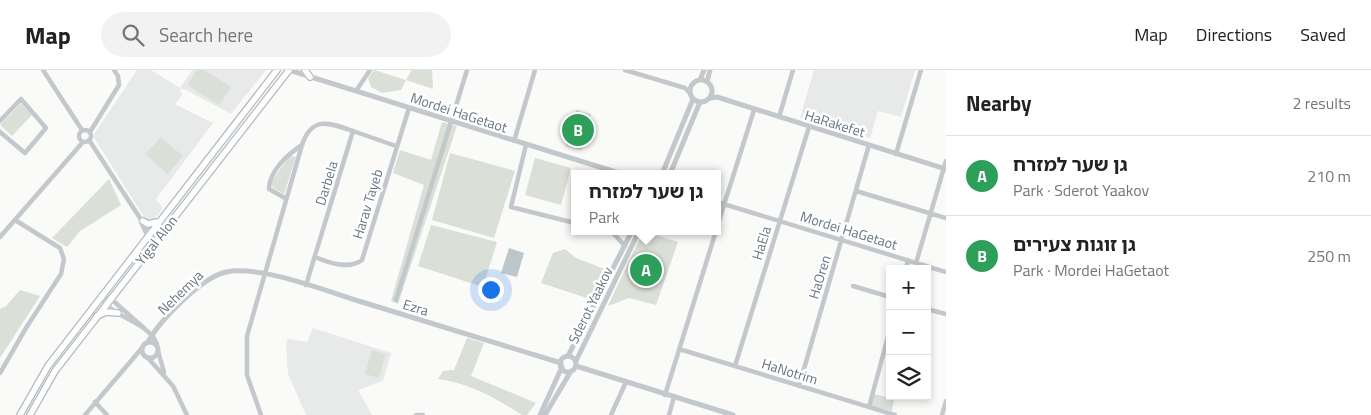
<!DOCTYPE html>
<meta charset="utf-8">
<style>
body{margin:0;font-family:"Titillium Web","Noto Sans Hebrew",sans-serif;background:#f2f2f2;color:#222}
.controls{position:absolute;right:15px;bottom:15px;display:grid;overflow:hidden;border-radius:0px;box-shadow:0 2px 8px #0003}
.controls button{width:45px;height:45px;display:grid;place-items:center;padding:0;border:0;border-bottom:1px solid #e0e0e0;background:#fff;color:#222;font:25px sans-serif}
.you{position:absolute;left:490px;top:219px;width:18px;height:18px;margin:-12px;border:4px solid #fff;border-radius:50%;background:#1a73e8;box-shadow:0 0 0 8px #1a73e833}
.badge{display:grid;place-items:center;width:32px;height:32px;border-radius:50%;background:#db2777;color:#fff;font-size:16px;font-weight:700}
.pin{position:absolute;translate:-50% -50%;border:2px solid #fff;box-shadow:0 1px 5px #0006}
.popup{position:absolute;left:571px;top:100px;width:150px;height:65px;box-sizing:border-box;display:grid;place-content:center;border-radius:0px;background:#fff;filter:drop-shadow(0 1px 4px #0005);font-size:16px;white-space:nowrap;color:#767676}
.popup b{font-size:19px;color:#222}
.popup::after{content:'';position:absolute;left:50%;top:100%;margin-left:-10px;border:10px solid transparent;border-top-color:#fff}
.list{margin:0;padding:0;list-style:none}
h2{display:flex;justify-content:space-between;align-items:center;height:65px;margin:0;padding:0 20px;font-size:21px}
h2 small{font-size:16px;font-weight:400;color:#767676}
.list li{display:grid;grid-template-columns:32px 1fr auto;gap:15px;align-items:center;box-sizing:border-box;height:80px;padding:0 20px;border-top:1px solid #e0e0e0}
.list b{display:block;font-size:19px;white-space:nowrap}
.list p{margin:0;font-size:16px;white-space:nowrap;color:#767676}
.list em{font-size:16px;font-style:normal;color:#767676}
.icon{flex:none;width:28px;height:28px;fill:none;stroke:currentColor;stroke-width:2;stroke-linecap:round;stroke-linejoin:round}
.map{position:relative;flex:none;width:946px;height:345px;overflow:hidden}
header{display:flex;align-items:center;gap:30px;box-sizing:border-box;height:70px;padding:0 25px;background:#fff;border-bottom:1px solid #e0e0e0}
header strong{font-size:24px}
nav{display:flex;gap:28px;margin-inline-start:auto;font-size:18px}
.search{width:350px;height:45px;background:#f2f2f2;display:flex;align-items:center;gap:12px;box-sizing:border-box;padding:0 18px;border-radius:28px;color:#767676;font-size:19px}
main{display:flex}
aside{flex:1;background:#fff}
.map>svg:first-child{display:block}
.built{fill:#e8e9e9}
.green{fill:#dadfd7}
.water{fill:#bbc7cb}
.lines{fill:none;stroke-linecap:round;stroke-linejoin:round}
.secondary-casing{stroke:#b3babf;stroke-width:8}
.minor{stroke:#c3c8cc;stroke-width:4.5}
.tertiary{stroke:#c3c8cc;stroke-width:5}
.secondary{stroke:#fff;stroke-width:5.5}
.labels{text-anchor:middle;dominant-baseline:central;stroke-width:5;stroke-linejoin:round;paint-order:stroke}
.street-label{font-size:14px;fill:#657683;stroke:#fff}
</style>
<header>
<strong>Map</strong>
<div class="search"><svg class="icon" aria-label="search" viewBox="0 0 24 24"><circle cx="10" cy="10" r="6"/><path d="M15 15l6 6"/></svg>Search here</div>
<nav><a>Map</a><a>Directions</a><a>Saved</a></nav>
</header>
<main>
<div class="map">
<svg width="946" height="345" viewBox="0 0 946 345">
<rect width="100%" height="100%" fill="#fafaf8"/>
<!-- built -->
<path class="built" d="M 137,0 L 151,0 L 180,18 L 192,0 L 266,0 L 231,44 L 186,20 L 180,19 L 182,25 L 175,34 L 213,53 L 156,129 L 163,138 L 154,150 L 149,151 L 146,150 L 93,66 Z
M 814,0 L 915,0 L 901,47 L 878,41 L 870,68 L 800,48 Z
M 313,258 L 391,283 L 383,311 L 358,320 L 372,345 L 306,345 L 288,304 L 286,274 L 288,269 L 307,272 Z"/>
<!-- green -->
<path class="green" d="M 197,0 L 204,0 L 231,17 L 219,35 L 187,15 Z
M 374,0 L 406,10 L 412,0 L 432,0 L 433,19 L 406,10 L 401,20 L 382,23 L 371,17 L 368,8 Z
M 21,33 L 32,45 L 12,66 L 0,55 Z
M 576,40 L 591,44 L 581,80 L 566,76 Z
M 442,52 L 457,56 L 398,234 L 391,231 L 424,115 L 393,103 L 400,80 L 431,90 Z
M 161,67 L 183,86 L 168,104 L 145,84 Z
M 450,83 L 515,101 L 494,168 L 432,150 Z
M 290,85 L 296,87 L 284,124 L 273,118 L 271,112 Z
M 535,88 L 571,98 L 561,135 L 525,125 Z
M 109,109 L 121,135 L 80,161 L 67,177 L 52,168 Z
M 431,155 L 497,172 L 483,217 L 418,196 Z
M 643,161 L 678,172 L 656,235 L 629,228 L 608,236 Z
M 565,179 L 576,188 L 607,200 L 590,229 L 541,213 L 553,183 Z
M 20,220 L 40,226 L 0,288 L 0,239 L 6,236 Z
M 467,268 L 484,273 L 471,306 L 536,333 L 527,345 L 522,345 C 495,328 470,313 438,309 L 443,301 L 454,300 Z
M 372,280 L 386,284 L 379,308 L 365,304 Z
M 874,324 L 894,329 L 892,341 L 871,336 Z"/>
<!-- water -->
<path class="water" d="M 509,178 L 524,183 L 517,207 L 501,203 Z"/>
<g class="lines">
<defs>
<path id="secondary" d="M 305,0 L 310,7
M 143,151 L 148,154 L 157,152
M 97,246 L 106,242 L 118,243
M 20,345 L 48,296 L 277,0
M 30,345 L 55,301 L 289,0"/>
</defs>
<!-- secondary casing -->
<use href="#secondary" class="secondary-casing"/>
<!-- minor -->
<path class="minor" d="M 43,0 L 82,60
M 625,0 L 685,18 L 690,23
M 356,21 L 370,0
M 779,47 L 793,0
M 0,51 L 21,29 L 46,58 L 25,83 L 0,62
M79 66a6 6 0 1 1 12 0a6 6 0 1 1-12 0Z
M 90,62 L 119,15 L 118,6 L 114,0
M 89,70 L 155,171
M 514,71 L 535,0
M 526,75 L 511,137 L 575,153
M 896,84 L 921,0
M 856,121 L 946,148
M 285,128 L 269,119 C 269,101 288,84 302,75
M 717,132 L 946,202
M 141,152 L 147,165 L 151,168
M 717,157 L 754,40
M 606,161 L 613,163 L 625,176
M 0,167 L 83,72
M 315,187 C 329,193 349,200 362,190 L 409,38
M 916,193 L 946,91
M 906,199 L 908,190
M 306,215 L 353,61 L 396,76
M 853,216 L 890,227
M 100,226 C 112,249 147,250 157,274
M 100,226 L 110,228 L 145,259
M 396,230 L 467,0
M 927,239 L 946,244
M 679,279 L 895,345
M 158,281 L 164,302
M 148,288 L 173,316 L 187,345
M 735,296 L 809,57
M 0,303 L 26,258 L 61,204 L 64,189 L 60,178 L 15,150
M 799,316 L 869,75
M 665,325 L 716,161
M 95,332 L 107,345
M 869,337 L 890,259
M 85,345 L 142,278
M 261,345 L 247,305 L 247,266 L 302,75 C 312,45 330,53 353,61
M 416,345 L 423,345
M 611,345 L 626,312
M 669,345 L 674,327
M 942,345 L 946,331"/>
<!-- tertiary -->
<path class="tertiary" d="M 289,0 L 622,104
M 700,10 L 704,0
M690 21a11 11 0 1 1 22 0a11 11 0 1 1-22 0Z
M 707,12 L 710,0
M 710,28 L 717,27 L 946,99
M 662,104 L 693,29
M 670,104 L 700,32
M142 280a8 8 0 1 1 16 0a8 8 0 1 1-16 0Z
M 148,272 C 160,250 202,207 226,202 C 261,195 326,221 362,232 C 428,252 494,272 561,293
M 568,286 L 632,161
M560 294a8 8 0 1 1 16 0a8 8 0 1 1-16 0Z
M 576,291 L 639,161
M 576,296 L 733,345
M 540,345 L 562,297
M 545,345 L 571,301"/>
<!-- secondary -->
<use href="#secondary" class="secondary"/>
</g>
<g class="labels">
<!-- street labels -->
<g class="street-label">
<text transform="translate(459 42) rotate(18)">Mordei HaGetaot</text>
<text transform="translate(835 53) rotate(17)">HaRakefet</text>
<text transform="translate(326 113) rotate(-73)">Darbela</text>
<text transform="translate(367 134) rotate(-73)">Harav Tayeb</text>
<text transform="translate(849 160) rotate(17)">Mordei HaGetaot</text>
<text transform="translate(156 170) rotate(-52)">Yigal Alon</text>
<text transform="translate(761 173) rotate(-73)">HaEla</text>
<text transform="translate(819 207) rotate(-73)">HaOren</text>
<text transform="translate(180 222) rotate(-44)">Nehemya</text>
<text transform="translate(590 235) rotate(-64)">Sderot Yaakov</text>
<text transform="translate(416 237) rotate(17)">Ezra</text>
<text transform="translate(790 301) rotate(17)">HaNotrim</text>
</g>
</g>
</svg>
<div class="controls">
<button>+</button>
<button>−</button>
<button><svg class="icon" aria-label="layers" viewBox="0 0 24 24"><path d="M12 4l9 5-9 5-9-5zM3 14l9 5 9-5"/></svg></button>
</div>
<div class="you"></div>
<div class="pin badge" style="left:646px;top:200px;background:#2e9e5b">A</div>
<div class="popup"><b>גן שער למזרח</b>Park</div>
<div class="pin badge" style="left:578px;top:60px;background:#2e9e5b">B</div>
</div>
<aside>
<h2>Nearby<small>2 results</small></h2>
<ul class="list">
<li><span class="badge" style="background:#2e9e5b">A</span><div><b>גן שער למזרח</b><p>Park · Sderot Yaakov</p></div><em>210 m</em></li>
<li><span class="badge" style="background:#2e9e5b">B</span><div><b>גן זוגות צעירים</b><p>Park · Mordei HaGetaot</p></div><em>250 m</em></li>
</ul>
</aside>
</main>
